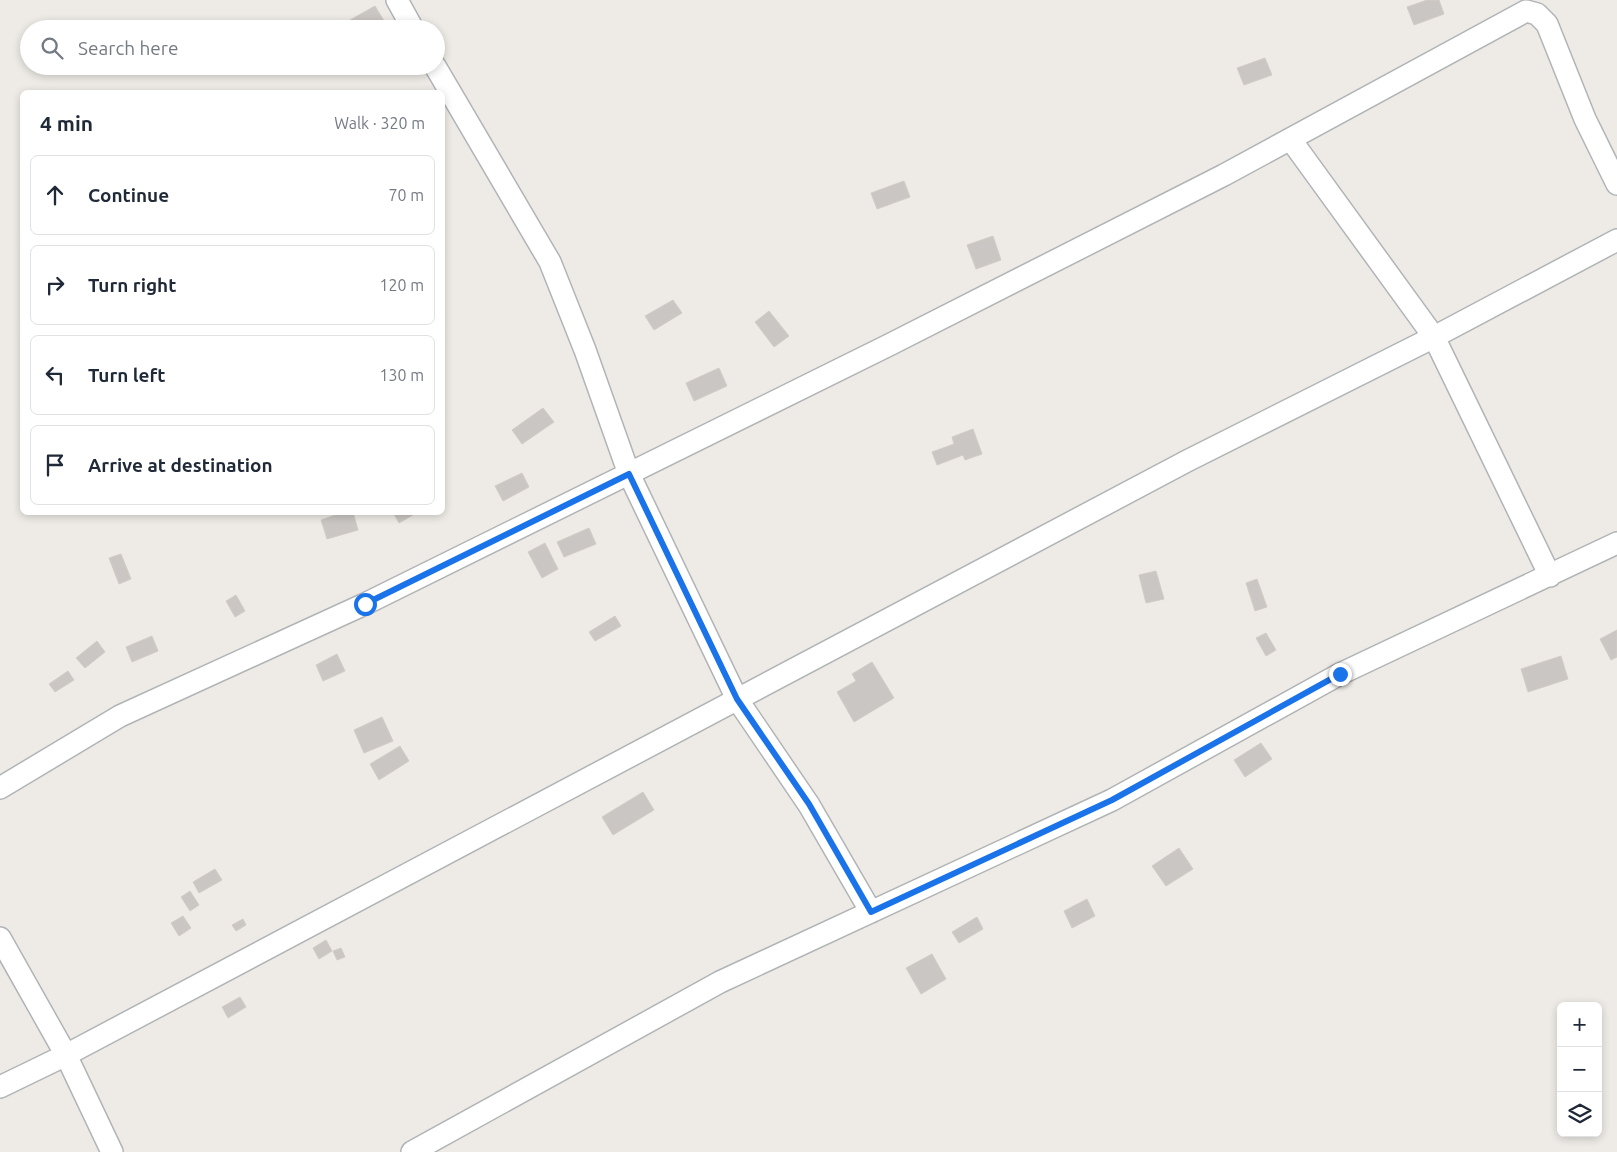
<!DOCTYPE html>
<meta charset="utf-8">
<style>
body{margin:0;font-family:Ubuntu,sans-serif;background:#f2f2f3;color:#1f2937}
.controls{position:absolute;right:15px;bottom:15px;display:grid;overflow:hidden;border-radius:8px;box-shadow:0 2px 8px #0003}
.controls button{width:45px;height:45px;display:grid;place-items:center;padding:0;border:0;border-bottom:1px solid #e0e1e3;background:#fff;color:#1f2937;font:25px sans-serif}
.stop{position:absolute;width:15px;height:15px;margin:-11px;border:4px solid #1a73e8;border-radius:50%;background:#fff}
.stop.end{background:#1a73e8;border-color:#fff;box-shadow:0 1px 5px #0008}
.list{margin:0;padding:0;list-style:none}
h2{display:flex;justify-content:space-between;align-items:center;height:65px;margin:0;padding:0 20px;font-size:21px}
h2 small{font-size:16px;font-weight:400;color:#747a83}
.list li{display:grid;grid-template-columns:32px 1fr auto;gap:15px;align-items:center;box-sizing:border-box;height:80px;margin:0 10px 10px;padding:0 10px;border:1px solid #e0e1e3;border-radius:8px}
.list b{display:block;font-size:19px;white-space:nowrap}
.list em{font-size:16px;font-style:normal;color:#747a83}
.icon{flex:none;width:28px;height:28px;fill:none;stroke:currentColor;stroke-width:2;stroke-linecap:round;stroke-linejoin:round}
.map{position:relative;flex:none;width:1617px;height:1152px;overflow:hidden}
.search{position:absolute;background:#fff;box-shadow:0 2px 8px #0003;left:20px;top:20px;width:425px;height:55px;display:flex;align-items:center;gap:12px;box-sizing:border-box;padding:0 18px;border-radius:28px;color:#747a83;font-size:19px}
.panel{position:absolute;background:#fff;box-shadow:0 2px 8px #0003;left:20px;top:90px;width:425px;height:425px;border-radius:8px}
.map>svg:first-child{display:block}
.building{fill:#cac6c3;stroke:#d3ccc5}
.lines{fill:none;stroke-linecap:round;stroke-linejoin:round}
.street-casing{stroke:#b1b4b7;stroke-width:24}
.street{stroke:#fff;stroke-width:21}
.route{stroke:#1a73e8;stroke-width:6}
</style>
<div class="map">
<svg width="1617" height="1152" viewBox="0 0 1617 1152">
<rect width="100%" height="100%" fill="#eeebe6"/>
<!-- building -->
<path class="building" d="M 1427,0 L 1439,0 L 1444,14 L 1414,25 L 1407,7 Z
M 375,6 L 389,29 L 355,29 L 350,20 Z
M 1265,58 L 1272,75 L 1244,85 L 1237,68 Z
M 904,181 L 910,197 L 877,209 L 871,193 Z
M 993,236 L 1001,260 L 976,269 L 967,245 Z
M 673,300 L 682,313 L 654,330 L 645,316 Z
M 769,311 L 789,336 L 774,347 L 755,322 Z
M 719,368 L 727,386 L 694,401 L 686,383 Z
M 543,408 L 554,422 L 522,444 L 512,430 Z
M 973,429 L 982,454 L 965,460 L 963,455 L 937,465 L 932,452 L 954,444 L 952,437 Z
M 522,473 L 529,487 L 503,501 L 495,486 Z
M 344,512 L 353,512 L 358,530 L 327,539 L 321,520 Z
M 393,512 L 418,512 L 399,523 Z
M 589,528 L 596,544 L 564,557 L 557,542 Z
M 545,543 L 558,569 L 542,578 L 528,552 Z
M 121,554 L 131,579 L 119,584 L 109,558 Z
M 1156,571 L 1164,599 L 1146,603 L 1139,575 Z
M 1257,579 L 1267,607 L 1255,611 L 1246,583 Z
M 236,595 L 245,611 L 235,617 L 226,601 Z
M 615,616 L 621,626 L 595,641 L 589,632 Z
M 1617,630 L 1617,657 L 1611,660 L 1600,639 Z
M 1266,633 L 1276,650 L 1266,656 L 1256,638 Z
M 152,636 L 158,651 L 132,662 L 126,647 Z
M 97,641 L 105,652 L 85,668 L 76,658 Z
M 337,654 L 345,671 L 323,681 L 316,665 Z
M 1561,656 L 1568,679 L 1528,692 L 1521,669 Z
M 872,662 L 894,698 L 854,722 L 837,692 L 856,681 L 852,674 Z
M 68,671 L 74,680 L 55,692 L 49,684 Z
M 382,717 L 393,741 L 364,753 L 354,730 Z
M 1261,743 L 1272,759 L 1245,777 L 1234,760 Z
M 400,746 L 409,761 L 379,780 L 370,764 Z
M 643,792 L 654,810 L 613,835 L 602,817 Z
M 1179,848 L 1193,869 L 1166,886 L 1152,866 Z
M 215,869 L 222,880 L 199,893 L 193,882 Z
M 190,891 L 199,905 L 190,911 L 181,897 Z
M 1087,899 L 1095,916 L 1072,928 L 1064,911 Z
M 183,916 L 191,928 L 179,936 L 171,923 Z
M 977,917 L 983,929 L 959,943 L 952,932 Z
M 243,919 L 246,925 L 236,931 L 232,925 Z
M 326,940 L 332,951 L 319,959 L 313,948 Z
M 341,948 L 345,957 L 337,960 L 333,951 Z
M 932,954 L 946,979 L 921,994 L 906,968 Z
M 240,997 L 246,1007 L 228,1018 L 222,1007 Z"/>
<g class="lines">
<defs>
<path id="street" d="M 397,0 L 413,29
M 435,66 L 550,262 L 585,350 L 629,474 L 737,699 L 809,805 L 871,912
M 1291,140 L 1434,337 L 1550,576
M 0,788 L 120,716 L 365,604 L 891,344 L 1224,175 L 1526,11 L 1537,14 L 1547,24 L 1585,119 L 1617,184
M 0,938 L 66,1055 L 112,1152
M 0,1087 L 66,1055 L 1187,461 L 1434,337 L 1617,240
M 412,1152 L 720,982 L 1112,800 L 1340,674 L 1617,543"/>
</defs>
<!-- street casing -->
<use href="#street" class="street-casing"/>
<!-- street -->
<use href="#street" class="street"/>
</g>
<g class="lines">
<!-- route -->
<path class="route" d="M 365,604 L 629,474 L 737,699 L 809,804 L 871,912 L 1112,800 L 1340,674"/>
</g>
</svg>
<div class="controls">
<button>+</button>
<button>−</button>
<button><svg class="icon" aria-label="layers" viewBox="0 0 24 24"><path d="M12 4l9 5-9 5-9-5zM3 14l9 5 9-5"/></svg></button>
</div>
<div class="stop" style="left:365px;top:604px"></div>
<div class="stop end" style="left:1340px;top:674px"></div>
<div class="search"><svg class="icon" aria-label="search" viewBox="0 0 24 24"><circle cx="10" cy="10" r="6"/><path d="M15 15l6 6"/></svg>Search here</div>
<section class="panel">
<h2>4 min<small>Walk · 320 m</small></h2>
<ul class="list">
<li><svg class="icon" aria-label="ahead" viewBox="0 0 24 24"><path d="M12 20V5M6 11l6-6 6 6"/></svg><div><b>Continue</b></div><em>70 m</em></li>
<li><svg class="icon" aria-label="right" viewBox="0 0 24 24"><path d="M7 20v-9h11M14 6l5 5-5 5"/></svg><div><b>Turn right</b></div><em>120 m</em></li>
<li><svg class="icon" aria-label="left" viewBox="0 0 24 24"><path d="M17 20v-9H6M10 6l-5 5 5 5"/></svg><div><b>Turn left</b></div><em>130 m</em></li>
<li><svg class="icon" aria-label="arrive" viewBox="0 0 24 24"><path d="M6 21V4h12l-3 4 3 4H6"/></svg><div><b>Arrive at destination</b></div></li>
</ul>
</section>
</div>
